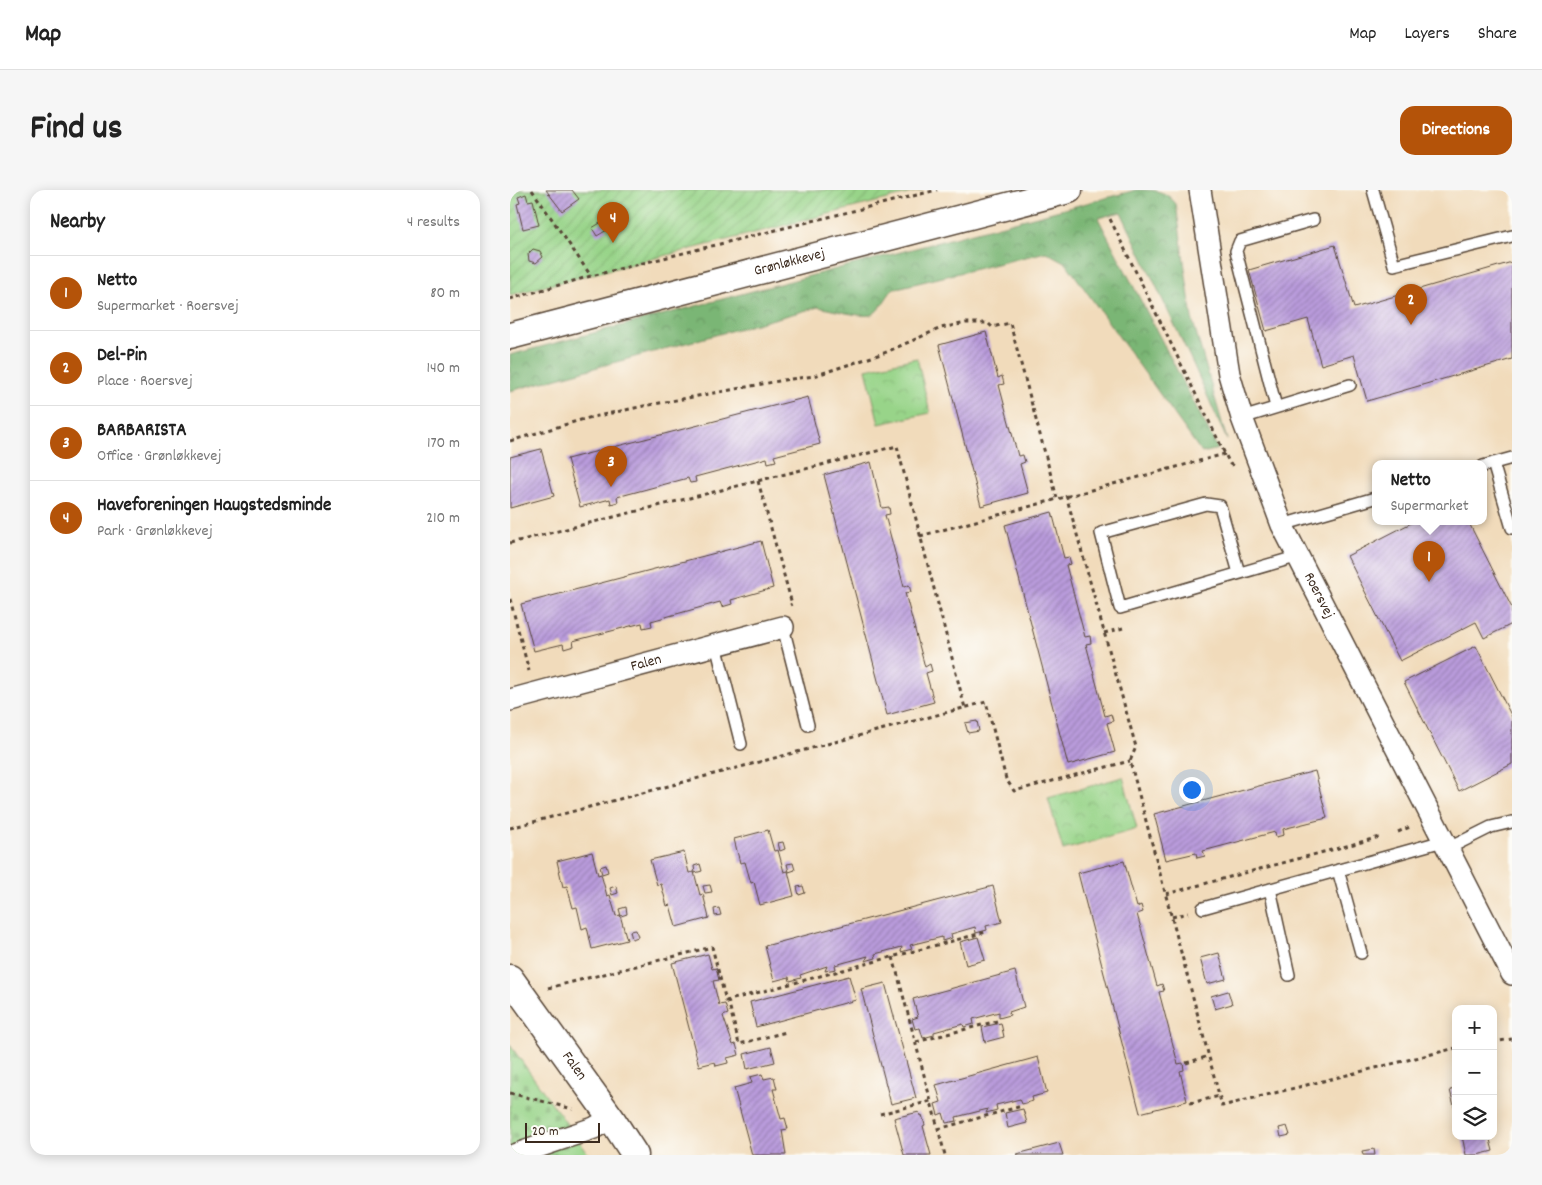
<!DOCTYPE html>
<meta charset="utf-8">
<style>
body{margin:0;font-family:Dekko,sans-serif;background:#f6f6f6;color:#222}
.controls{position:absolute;right:15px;bottom:15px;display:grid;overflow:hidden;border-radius:10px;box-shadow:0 2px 12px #0003}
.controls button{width:45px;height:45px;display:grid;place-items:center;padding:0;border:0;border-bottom:1px solid #e0e0e0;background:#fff;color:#222;font:25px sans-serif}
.scale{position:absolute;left:15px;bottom:12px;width:75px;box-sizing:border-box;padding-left:5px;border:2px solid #3b2a1e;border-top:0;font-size:14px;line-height:18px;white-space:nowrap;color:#3b2a1e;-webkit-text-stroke:4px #fdfcf7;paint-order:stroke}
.you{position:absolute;left:681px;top:599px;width:18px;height:18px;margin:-12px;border:4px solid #fff;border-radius:50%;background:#1a73e8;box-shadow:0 0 0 8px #1a73e833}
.badge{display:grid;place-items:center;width:32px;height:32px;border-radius:50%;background:#b45309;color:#fff;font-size:16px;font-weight:700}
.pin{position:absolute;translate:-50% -41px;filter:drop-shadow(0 1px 2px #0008)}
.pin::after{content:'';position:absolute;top:26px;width:18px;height:15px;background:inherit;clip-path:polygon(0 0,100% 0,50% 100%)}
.popup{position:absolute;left:862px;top:270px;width:115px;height:65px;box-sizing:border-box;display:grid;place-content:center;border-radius:10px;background:#fff;filter:drop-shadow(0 1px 4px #0005);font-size:16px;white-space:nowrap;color:#767676}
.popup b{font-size:19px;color:#222}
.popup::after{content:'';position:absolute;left:50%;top:100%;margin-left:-10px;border:10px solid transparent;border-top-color:#fff}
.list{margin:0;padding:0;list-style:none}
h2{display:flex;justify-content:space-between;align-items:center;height:65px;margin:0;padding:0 20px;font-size:21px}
h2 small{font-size:16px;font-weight:400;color:#767676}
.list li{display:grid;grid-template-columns:32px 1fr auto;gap:15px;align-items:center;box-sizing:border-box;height:75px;padding:0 20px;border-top:1px solid #e0e0e0}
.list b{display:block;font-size:19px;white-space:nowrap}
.list p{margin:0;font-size:16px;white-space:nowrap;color:#767676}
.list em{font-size:16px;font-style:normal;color:#767676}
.icon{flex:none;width:28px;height:28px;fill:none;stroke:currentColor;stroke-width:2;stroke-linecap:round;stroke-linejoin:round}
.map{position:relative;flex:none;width:1002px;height:965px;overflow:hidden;border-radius:15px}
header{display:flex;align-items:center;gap:30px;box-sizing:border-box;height:70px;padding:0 25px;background:#fff;border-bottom:1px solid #e0e0e0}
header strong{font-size:24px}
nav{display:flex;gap:28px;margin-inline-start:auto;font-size:18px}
.intro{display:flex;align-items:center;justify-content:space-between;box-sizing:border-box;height:120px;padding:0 30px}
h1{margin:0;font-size:35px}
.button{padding:12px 22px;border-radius:15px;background:#b45309;color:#fff;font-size:18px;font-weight:700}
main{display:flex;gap:30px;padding:0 30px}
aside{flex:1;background:#fff;border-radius:15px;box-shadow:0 2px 12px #0003}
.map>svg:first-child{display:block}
.forest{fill:url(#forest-crowns);stroke:#5a704a}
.cemetery{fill:url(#cemetery-stones);stroke:#6a7f54}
.park{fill:url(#park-crowns);stroke:#6a7f54}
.garden{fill:url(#garden-furrows);stroke:#6a7f54}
.building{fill:url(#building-hatch)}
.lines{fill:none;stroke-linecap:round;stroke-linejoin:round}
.service-casing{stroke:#564536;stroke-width:14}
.minor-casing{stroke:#564536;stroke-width:24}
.tertiary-casing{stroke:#564536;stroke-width:29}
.path{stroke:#564536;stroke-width:3;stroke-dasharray:4 4;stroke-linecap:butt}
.service{stroke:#fff;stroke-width:11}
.minor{stroke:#fff;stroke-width:21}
.tertiary{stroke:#fff;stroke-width:26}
.labels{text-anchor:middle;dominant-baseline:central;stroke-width:4;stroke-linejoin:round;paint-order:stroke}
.street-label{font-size:15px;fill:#3b2a1e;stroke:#fdfcf7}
</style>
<header>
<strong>Map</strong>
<nav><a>Map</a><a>Layers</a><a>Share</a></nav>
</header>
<div class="intro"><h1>Find us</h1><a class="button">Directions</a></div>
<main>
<aside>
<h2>Nearby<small>4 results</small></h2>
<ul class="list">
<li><span class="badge">1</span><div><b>Netto</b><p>Supermarket · Roersvej</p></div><em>80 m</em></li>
<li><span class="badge">2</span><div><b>Del-Pin</b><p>Place · Roersvej</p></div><em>140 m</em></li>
<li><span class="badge">3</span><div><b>BARBARISTA</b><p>Office · Grønløkkevej</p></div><em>170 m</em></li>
<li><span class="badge">4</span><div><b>Haveforeningen Haugstedsminde</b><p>Park · Grønløkkevej</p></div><em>210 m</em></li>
</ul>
</aside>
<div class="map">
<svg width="1002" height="965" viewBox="0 0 1002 965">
<defs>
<pattern id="forest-crowns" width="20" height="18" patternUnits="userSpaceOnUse" patternTransform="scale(1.25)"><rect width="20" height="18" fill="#7ab675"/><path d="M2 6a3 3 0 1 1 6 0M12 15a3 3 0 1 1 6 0" fill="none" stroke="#65945f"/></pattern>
<pattern id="cemetery-stones" width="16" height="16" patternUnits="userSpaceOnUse" patternTransform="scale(1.25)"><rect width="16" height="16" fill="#98d489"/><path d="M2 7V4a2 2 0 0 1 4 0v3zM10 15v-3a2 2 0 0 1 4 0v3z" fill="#84b676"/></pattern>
<pattern id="park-crowns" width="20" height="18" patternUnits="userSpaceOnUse" patternTransform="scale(1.25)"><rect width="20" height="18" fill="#98d489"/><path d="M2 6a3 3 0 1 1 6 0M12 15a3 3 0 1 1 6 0" fill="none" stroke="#84b676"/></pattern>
<pattern id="garden-furrows" width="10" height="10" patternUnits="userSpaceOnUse" patternTransform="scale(1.25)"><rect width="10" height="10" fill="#98d489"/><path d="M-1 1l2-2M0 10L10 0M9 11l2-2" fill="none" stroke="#84b676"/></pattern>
<pattern id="building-hatch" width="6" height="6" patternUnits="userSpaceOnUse" patternTransform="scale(1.25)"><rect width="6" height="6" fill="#b99bdc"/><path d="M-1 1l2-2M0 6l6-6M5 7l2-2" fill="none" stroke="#987fb2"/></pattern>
</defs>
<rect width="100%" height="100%" fill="#fdfcf7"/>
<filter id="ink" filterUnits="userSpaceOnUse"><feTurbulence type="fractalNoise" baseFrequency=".02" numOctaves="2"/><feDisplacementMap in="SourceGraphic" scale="10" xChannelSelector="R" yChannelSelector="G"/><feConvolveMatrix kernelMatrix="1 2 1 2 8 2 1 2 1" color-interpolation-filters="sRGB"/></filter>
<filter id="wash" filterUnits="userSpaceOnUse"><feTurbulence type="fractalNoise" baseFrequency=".0096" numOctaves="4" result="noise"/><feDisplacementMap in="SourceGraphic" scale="20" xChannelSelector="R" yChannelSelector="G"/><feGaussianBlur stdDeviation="1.12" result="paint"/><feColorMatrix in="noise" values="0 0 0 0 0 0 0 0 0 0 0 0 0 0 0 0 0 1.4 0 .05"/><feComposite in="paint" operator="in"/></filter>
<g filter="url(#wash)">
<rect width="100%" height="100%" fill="#f1dbbb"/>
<!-- forest -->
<path class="forest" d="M 626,0 C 646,0 655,0 666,14 L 682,128 L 717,250 L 684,176 L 611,22 L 588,28 L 708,259 L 692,263 L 556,73 L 536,62 L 383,99 C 377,106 370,120 363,124 C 356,129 319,119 308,117 L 0,201 L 0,165 Z"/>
<!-- cemetery -->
<path class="cemetery" d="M 0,855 L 79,965 L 0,965 Z"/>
<!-- park -->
<path class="park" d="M 407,168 L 420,223 L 369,234 L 356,179 Z
M 613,587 L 627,639 L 553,660 L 538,608 Z"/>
<!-- garden -->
<path class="garden" d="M 0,0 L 413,0 L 0,105 Z"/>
<g id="blocks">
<!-- building -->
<path class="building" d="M 36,0 L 62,0 L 69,9 L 52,21 Z
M 16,4 L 18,11 L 23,10 L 29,35 L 13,39 L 7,14 L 10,13 L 8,7 Z
M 92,32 L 97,40 L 87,46 L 82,38 Z
M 825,55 L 844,118 L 1002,72 L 1002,169 L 857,211 L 844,165 L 811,175 L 798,129 L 756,141 L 739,80 Z
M 23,59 L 30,61 L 33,67 L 26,73 L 19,71 L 18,64 Z
M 476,142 L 488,188 L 492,186 L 494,194 L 489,195 L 508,266 L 513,265 L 515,272 L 510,274 L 518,303 L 471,316 L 429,155 Z
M 298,207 L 310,254 L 264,266 L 266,271 L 258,273 L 257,268 L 185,287 L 186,292 L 180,293 L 178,288 L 107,307 L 108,312 L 101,314 L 100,309 L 70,317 L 57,269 Z
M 31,259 L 44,306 L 0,318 L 0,267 Z
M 361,272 L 372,318 L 379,317 L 380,324 L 375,325 L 394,397 L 399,395 L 401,402 L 395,403 L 415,477 L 420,474 L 422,481 L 416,483 L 424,512 L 377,525 L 314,285 Z
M 542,322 L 554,368 L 559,367 L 561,374 L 556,375 L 575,447 L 580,446 L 581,453 L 576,454 L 595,526 L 601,524 L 603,531 L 597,533 L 605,562 L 558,575 L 495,335 Z
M 905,331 L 958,331 L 1002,418 L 1002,434 L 974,448 L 966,432 L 890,471 L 837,366 Z
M 251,351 L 263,398 L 221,410 L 222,414 L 212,417 L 210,412 L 141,431 L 142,436 L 133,438 L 132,433 L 63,451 L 64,456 L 54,459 L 53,454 L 24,461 L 11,414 Z
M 966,456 L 1002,527 L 1002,574 L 949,601 L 894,492 Z
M 467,531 L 469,541 L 458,543 L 455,533 Z
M 805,581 L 817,628 L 773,639 L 774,645 L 766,647 L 765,642 L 693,661 L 695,666 L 687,668 L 686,663 L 656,670 L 644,624 Z
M 258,640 L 264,661 L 268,660 L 274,682 L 278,681 L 284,706 L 250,715 L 244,692 L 241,693 L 235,672 L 230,673 L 224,649 Z
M 273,652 L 275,659 L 270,661 L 268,653 Z
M 82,662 L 88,685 L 91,684 L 97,706 L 100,705 L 106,726 L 110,725 L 117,750 L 82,759 L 77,737 L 72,739 L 67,717 L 63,718 L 57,696 L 53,697 L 47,671 Z
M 174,662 L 179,683 L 184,682 L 190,705 L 193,704 L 199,728 L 166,737 L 160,715 L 157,716 L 151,694 L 147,695 L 140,670 Z
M 614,671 L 627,717 L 631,715 L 633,722 L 627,724 L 647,796 L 652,794 L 654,801 L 649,802 L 668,874 L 673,873 L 674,880 L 670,881 L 677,911 L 630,923 L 568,683 Z
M 283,673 L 285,680 L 279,682 L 277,674 Z
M 190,674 L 192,681 L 185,683 L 184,676 Z
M 96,675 L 98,682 L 92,684 L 90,677 Z
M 200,695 L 202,702 L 195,703 L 193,696 Z
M 106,696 L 108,703 L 102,705 L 100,698 Z
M 293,696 L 295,703 L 289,705 L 287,697 Z
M 483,696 L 492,732 L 476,736 L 477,740 L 466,743 L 465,737 L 441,744 L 442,748 L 432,751 L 432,747 L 400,755 L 402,759 L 391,762 L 392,757 L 365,764 L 366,768 L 355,771 L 358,766 L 325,775 L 326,779 L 315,781 L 317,776 L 290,785 L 291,788 L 280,791 L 279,787 L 264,791 L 255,756 Z
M 116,717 L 117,724 L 111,726 L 109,719 Z
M 209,718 L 211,725 L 205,726 L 204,719 Z
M 126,740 L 128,747 L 122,749 L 120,741 Z
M 468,747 L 475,770 L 456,775 L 450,752 Z
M 709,763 L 716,789 L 697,794 L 690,768 Z
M 198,764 L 202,779 L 206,778 L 209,790 L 203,791 L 209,815 L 215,814 L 218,824 L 213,826 L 223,855 L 226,854 L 229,865 L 217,868 L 218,873 L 206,876 L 205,872 L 189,876 L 162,773 Z
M 505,781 L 514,817 L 499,822 L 500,825 L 489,828 L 489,822 L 463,829 L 464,834 L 454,837 L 453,834 L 424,842 L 424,845 L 413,848 L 410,838 L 405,839 L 402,829 L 408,827 L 403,809 Z
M 339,786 L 346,810 L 246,837 L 240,812 Z
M 375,793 L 406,908 L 381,914 L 351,799 Z
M 718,801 L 722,814 L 705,819 L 701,806 Z
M 491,833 L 494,847 L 475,852 L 472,837 Z
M 261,857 L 265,872 L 237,879 L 234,864 Z
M 528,867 L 537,903 L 522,907 L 523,911 L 512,914 L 510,909 L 486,915 L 487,920 L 476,923 L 478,919 L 446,927 L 447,931 L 436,933 L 433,923 L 428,925 L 425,914 L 431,912 L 426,895 Z
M 252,884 L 254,889 L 264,887 L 267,899 L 263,899 L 271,929 L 275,928 L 278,939 L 272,940 L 276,965 L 242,965 L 224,898 L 242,893 L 240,887 Z
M 946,899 L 946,919 L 945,920 L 940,900 Z
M 513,919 L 517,933 L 498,938 L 495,923 Z
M 409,922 L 410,926 L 412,925 L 415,935 L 413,936 L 421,965 L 394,965 L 384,928 Z
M 777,936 L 780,945 L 771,947 L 769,938 Z
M 952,946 L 979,946 L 983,961 L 967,965 L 956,965 Z
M 549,953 L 553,965 L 507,965 L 507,964 Z
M 864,959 L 865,965 L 853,965 L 852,961 Z"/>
</g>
</g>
<g filter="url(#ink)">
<use href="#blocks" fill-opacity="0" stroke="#564536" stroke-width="1"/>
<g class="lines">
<defs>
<path id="service" d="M 863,0 L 884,75 L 1002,46
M 766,217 L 726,61 L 730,51 L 803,30
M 732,228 L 840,195
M 983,273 L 1002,338
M 973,276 L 1002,268
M 772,335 L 865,308
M 729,383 L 710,316 L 696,314 L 591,343 L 610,418 L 789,366
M 273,437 L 298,535
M 206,455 L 231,554
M 937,659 L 981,637 L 1002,632
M 828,680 L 851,763
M 760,699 L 779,785
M 693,718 L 933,651"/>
<g id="minor">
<path id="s1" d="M 690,0 L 719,184 L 732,228 L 772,335 L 1002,784"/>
<path id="s2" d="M 0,510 L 273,437"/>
<path d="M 4,965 L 84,938 L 101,928"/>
</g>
<g id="tertiary">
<path id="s3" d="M 0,146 L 559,0"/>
<path id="s4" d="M 0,788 L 101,928 L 125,965"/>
</g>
</defs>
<!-- service casing -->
<use href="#service" class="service-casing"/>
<!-- minor casing -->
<use href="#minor" class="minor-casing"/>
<!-- tertiary casing -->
<use href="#tertiary" class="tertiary-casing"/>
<!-- path -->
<path class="path" d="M 22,0 L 81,86
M 600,29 L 715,264 L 720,274 L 725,277
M 0,109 L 81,86 L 427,0
M 0,251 L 74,229 L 134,216 L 274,190 L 304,186 L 374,163 L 431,138 L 456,133 L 478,133 L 482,137 L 500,133 L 547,308
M 248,291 L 282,414 L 280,415
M 556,305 L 626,557 L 620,571 L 712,916 L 946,858
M 410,346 L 715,264
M 0,353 L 387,256 L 455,518
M 0,409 L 19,481
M 594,443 L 613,438
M 0,638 L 476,512 L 496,589 L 504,601 L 620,571
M 888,642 L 900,637
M 656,704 L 870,647
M 662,727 L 678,723
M 383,767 L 435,965
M 38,798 L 202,757 L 216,811 L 476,742
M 218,810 L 229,854 L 276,842
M 406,852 L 487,831
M 983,852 L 1002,849
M 676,873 L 699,866
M 0,903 L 63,919
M 680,913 L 710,906
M 370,924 L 421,911
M 428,939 L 512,916"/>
<!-- service -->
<use href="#service" class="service"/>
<!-- minor -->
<use href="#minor" class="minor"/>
<!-- tertiary -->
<use href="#tertiary" class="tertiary"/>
</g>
</g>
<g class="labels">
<!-- street labels -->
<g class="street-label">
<text stroke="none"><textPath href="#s3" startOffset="289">Grønløkkevej</textPath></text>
<text stroke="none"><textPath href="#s1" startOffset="426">Roersvej</textPath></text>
<text stroke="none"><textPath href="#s2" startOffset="141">Falen</textPath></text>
<text stroke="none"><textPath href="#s4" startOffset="109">Falen</textPath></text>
</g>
</g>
</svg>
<div class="controls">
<button>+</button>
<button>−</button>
<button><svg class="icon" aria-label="layers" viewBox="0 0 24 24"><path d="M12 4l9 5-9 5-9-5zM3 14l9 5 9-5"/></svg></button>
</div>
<div class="scale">20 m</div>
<div class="you"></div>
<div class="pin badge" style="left:919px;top:392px">1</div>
<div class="popup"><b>Netto</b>Supermarket</div>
<div class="pin badge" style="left:901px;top:135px">2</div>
<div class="pin badge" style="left:101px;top:297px">3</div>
<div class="pin badge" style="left:103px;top:53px">4</div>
</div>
</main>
